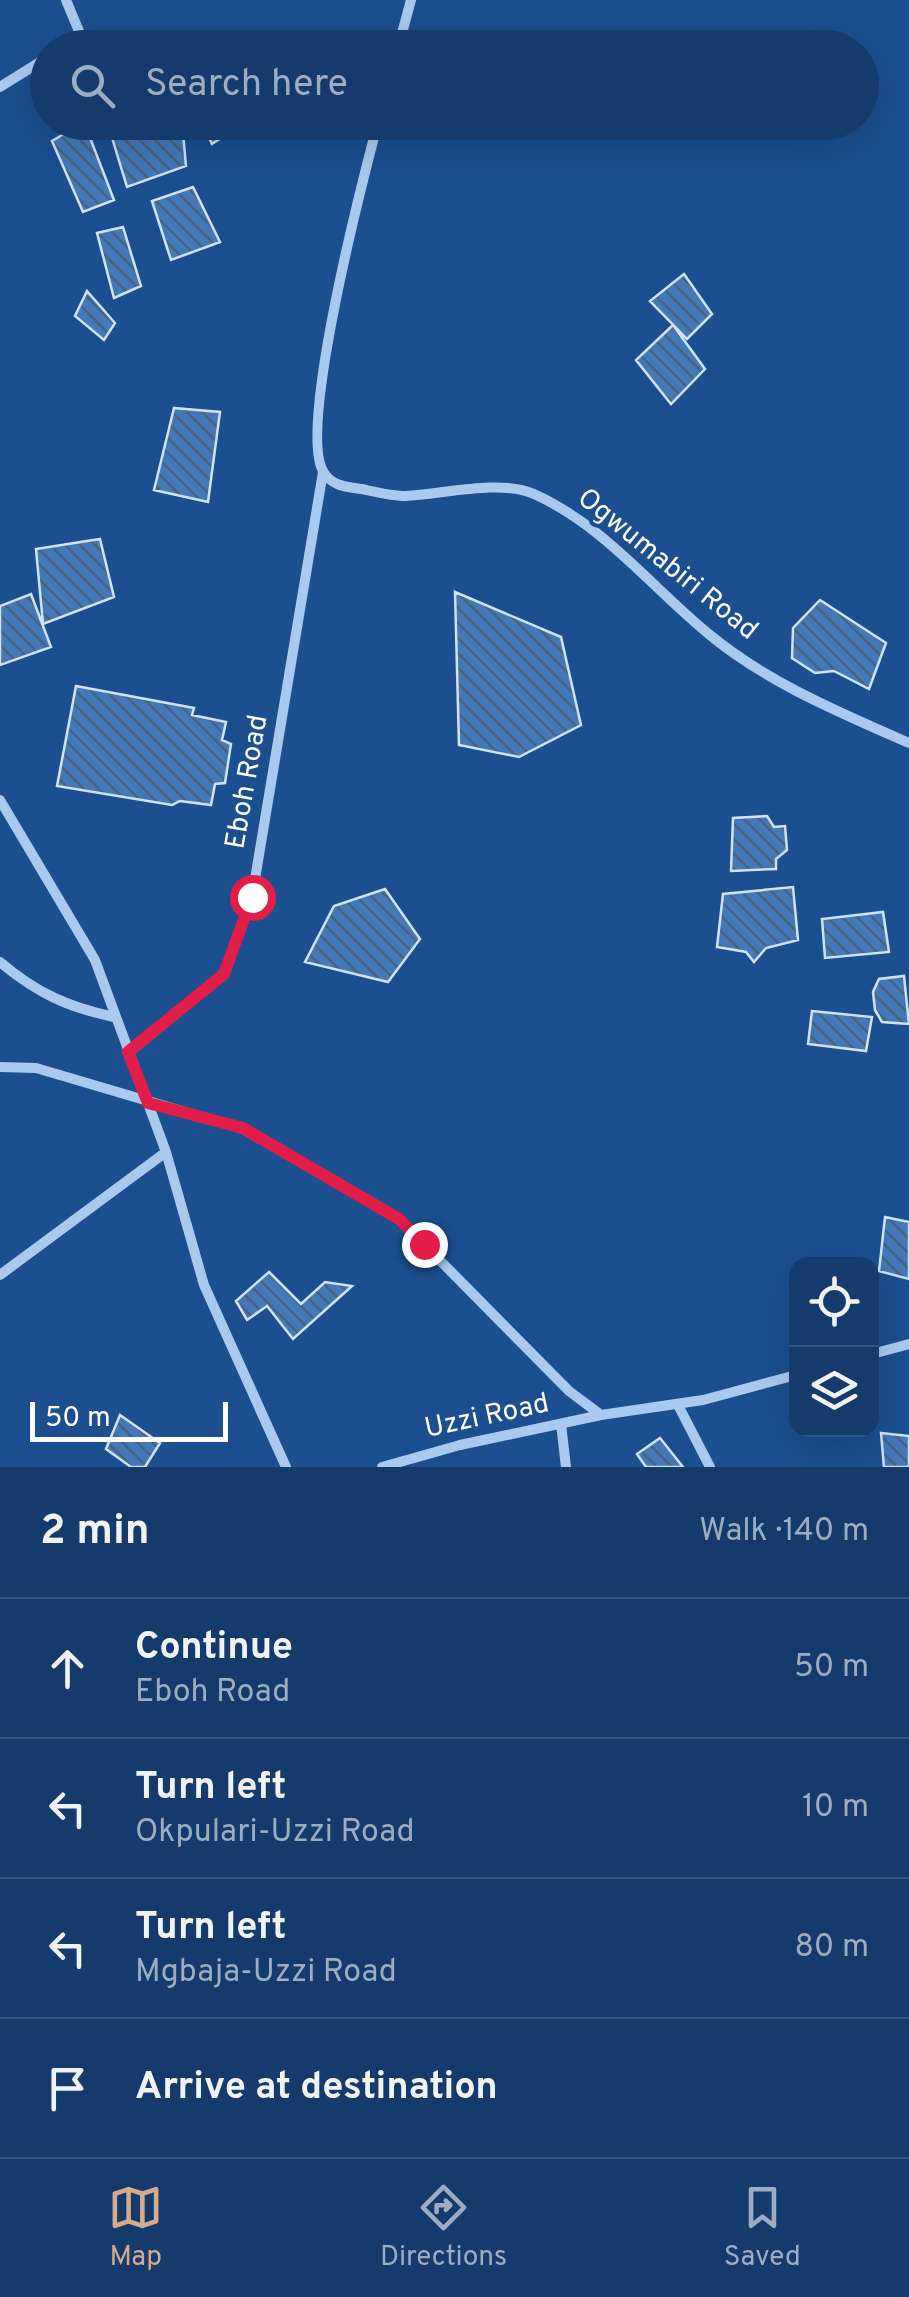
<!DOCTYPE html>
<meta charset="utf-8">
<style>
body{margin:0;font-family:Overpass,sans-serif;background:#214673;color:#f1f3f6}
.controls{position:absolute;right:30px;bottom:30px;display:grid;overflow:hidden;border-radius:20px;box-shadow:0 10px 40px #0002}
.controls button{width:90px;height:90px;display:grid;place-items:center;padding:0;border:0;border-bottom:2px solid #33557e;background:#143b6b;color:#f1f3f6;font:50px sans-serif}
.scale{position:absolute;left:30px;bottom:25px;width:198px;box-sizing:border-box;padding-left:10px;border:5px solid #fff;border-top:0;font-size:28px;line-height:35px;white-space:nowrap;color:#fff;-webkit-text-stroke:8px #1b4f8f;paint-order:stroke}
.stop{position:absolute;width:30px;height:30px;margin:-22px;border:8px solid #e11d48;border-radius:50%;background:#fff}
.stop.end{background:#e11d48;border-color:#fff;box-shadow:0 2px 10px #0008}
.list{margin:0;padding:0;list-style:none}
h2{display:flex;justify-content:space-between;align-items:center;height:130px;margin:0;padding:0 40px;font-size:42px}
h2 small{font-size:32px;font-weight:400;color:#9dadc1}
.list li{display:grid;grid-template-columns:65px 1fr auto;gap:30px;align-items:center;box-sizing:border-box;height:140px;padding:0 40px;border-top:2px solid #33557e}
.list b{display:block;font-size:38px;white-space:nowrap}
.list p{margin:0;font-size:32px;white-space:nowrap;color:#9dadc1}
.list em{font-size:32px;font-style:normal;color:#9dadc1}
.icon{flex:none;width:55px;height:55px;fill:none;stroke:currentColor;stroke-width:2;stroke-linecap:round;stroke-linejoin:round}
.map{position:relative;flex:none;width:909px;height:1467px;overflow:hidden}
.search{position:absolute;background:#143b6b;box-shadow:0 10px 40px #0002;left:30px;right:30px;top:30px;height:110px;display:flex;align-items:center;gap:25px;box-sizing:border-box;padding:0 35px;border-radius:55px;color:#9dadc1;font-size:38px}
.sheet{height:690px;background:#143b6b}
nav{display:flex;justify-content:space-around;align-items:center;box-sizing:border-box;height:140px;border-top:2px solid #33557e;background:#143b6b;font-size:28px;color:#9dadc1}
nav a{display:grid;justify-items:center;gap:5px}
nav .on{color:#d6ab8b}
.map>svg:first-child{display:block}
.building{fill:url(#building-back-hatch);stroke:#cfe3fa;stroke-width:2.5}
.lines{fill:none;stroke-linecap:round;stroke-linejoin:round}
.street{stroke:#a9c9ee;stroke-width:10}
.route{stroke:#e11d48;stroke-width:12}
.labels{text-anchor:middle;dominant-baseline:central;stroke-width:8;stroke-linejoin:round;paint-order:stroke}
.street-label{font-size:28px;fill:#fff;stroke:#1b4f8f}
</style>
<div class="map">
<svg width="909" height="1467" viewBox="0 0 909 1467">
<defs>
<pattern id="building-back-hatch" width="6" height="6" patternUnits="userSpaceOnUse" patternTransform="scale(2.5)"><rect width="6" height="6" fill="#4478b7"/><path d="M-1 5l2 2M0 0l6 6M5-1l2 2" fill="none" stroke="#486282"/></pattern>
</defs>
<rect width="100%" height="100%" fill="#1b4f8f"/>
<!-- building -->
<path class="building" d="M 84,122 L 114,200 L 83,212 L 52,141 Z
M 182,122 L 186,166 L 127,187 L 110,131 Z
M 201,122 L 245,122 L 212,144 Z
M 193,187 L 220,242 L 171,260 L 152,201 Z
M 123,227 L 141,286 L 114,298 L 97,233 Z
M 684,274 L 712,314 L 687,339 L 650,301 Z
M 87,291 L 115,323 L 104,340 L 75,316 Z
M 673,325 L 705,369 L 671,404 L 636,360 Z
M 174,408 L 220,412 L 208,502 L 154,490 Z
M 100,539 L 114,597 L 43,624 L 36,549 Z
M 455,592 L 561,637 L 581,725 L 519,757 L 459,745 Z
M 31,594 L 51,647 L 0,665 L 0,606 Z
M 820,600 L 886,643 L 869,689 L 834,671 L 815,673 L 792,658 L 793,628 Z
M 76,686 L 194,708 L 192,715 L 226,722 L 222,740 L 231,744 L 225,783 L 215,784 L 211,805 L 180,801 L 172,805 L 57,786 Z
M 767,816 L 774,827 L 785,826 L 787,850 L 776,859 L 776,869 L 731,871 L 733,818 Z
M 793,887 L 798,940 L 766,948 L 754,962 L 746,952 L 717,947 L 723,894 Z
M 385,889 L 420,939 L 388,982 L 305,962 L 334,906 Z
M 883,912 L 889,952 L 825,958 L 822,919 Z
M 904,976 L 909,1024 L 882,1022 L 875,1010 L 873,992 L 879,979 Z
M 812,1011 L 872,1017 L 866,1051 L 808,1044 Z
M 885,1217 L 909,1222 L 909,1279 L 879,1271 Z
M 269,1272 L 301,1304 L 325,1282 L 352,1286 L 293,1339 L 267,1306 L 247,1320 L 236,1301 Z
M 120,1415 L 160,1443 L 145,1467 L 131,1467 L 106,1449 Z
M 881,1433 L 909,1436 L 909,1467 L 884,1467 Z
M 660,1438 L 683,1467 L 646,1467 L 637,1454 Z"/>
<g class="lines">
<!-- street -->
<path class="street" d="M 66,0 L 86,48
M 62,48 L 81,35
M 398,48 L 411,0
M 0,87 L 48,57
M 378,122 C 363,179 298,428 323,471 C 331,486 346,487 362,489 C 376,492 392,496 406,496 C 443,494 501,479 534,494 C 605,526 651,587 710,635 C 768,683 841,713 909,743
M 0,800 L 95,960 L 166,1152 L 204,1285 L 286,1467
M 0,962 C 37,993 67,1007 114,1017
M 128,1053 L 224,974 L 252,897 L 323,472
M 0,1067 L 36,1068 L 243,1129 L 399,1219 L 569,1391 L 601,1415 L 703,1400 L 796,1375
M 0,1275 L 166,1152
M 872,1354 L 909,1344
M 678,1405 L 710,1467
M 561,1424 L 566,1467
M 382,1467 L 460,1445 L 601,1415"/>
</g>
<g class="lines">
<!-- route -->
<path class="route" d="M 252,897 L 224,974 L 128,1052 L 148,1103 L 243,1128 L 399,1219 L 424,1244"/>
</g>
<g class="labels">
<!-- street labels -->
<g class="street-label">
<text transform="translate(667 565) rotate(39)">Ogwumabiri Road</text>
<text transform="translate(248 782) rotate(-80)">Eboh Road</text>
<text transform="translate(487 1417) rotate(-12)">Uzzi Road</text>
</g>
</g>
</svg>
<div class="controls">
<button><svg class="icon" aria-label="locate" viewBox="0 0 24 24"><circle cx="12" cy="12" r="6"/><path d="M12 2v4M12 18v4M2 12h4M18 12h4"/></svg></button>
<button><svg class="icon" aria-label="layers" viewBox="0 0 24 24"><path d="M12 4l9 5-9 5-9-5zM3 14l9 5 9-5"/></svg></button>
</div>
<div class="scale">50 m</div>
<div class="stop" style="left:252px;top:897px"></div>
<div class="stop end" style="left:424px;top:1244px"></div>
<div class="search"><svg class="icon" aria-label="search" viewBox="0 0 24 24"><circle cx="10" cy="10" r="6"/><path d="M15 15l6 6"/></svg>Search here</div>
</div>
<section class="sheet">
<h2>2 min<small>Walk · 140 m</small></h2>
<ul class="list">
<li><svg class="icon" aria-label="ahead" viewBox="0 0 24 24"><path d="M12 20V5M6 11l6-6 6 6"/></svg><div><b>Continue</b><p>Eboh Road</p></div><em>50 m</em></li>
<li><svg class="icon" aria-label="left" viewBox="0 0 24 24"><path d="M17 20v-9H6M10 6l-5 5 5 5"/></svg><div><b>Turn left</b><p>Okpulari-Uzzi Road</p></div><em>10 m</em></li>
<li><svg class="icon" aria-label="left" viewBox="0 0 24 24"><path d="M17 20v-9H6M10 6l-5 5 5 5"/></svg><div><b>Turn left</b><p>Mgbaja-Uzzi Road</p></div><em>80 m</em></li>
<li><svg class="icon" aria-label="arrive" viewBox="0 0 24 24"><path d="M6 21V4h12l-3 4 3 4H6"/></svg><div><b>Arrive at destination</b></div></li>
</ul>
</section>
<nav>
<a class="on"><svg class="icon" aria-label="map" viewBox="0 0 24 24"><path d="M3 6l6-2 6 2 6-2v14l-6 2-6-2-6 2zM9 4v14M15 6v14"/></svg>Map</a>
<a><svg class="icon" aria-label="directions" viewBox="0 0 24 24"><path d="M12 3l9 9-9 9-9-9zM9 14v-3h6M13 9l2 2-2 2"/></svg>Directions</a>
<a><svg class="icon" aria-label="saved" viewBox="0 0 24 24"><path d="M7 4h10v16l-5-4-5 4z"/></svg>Saved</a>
</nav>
